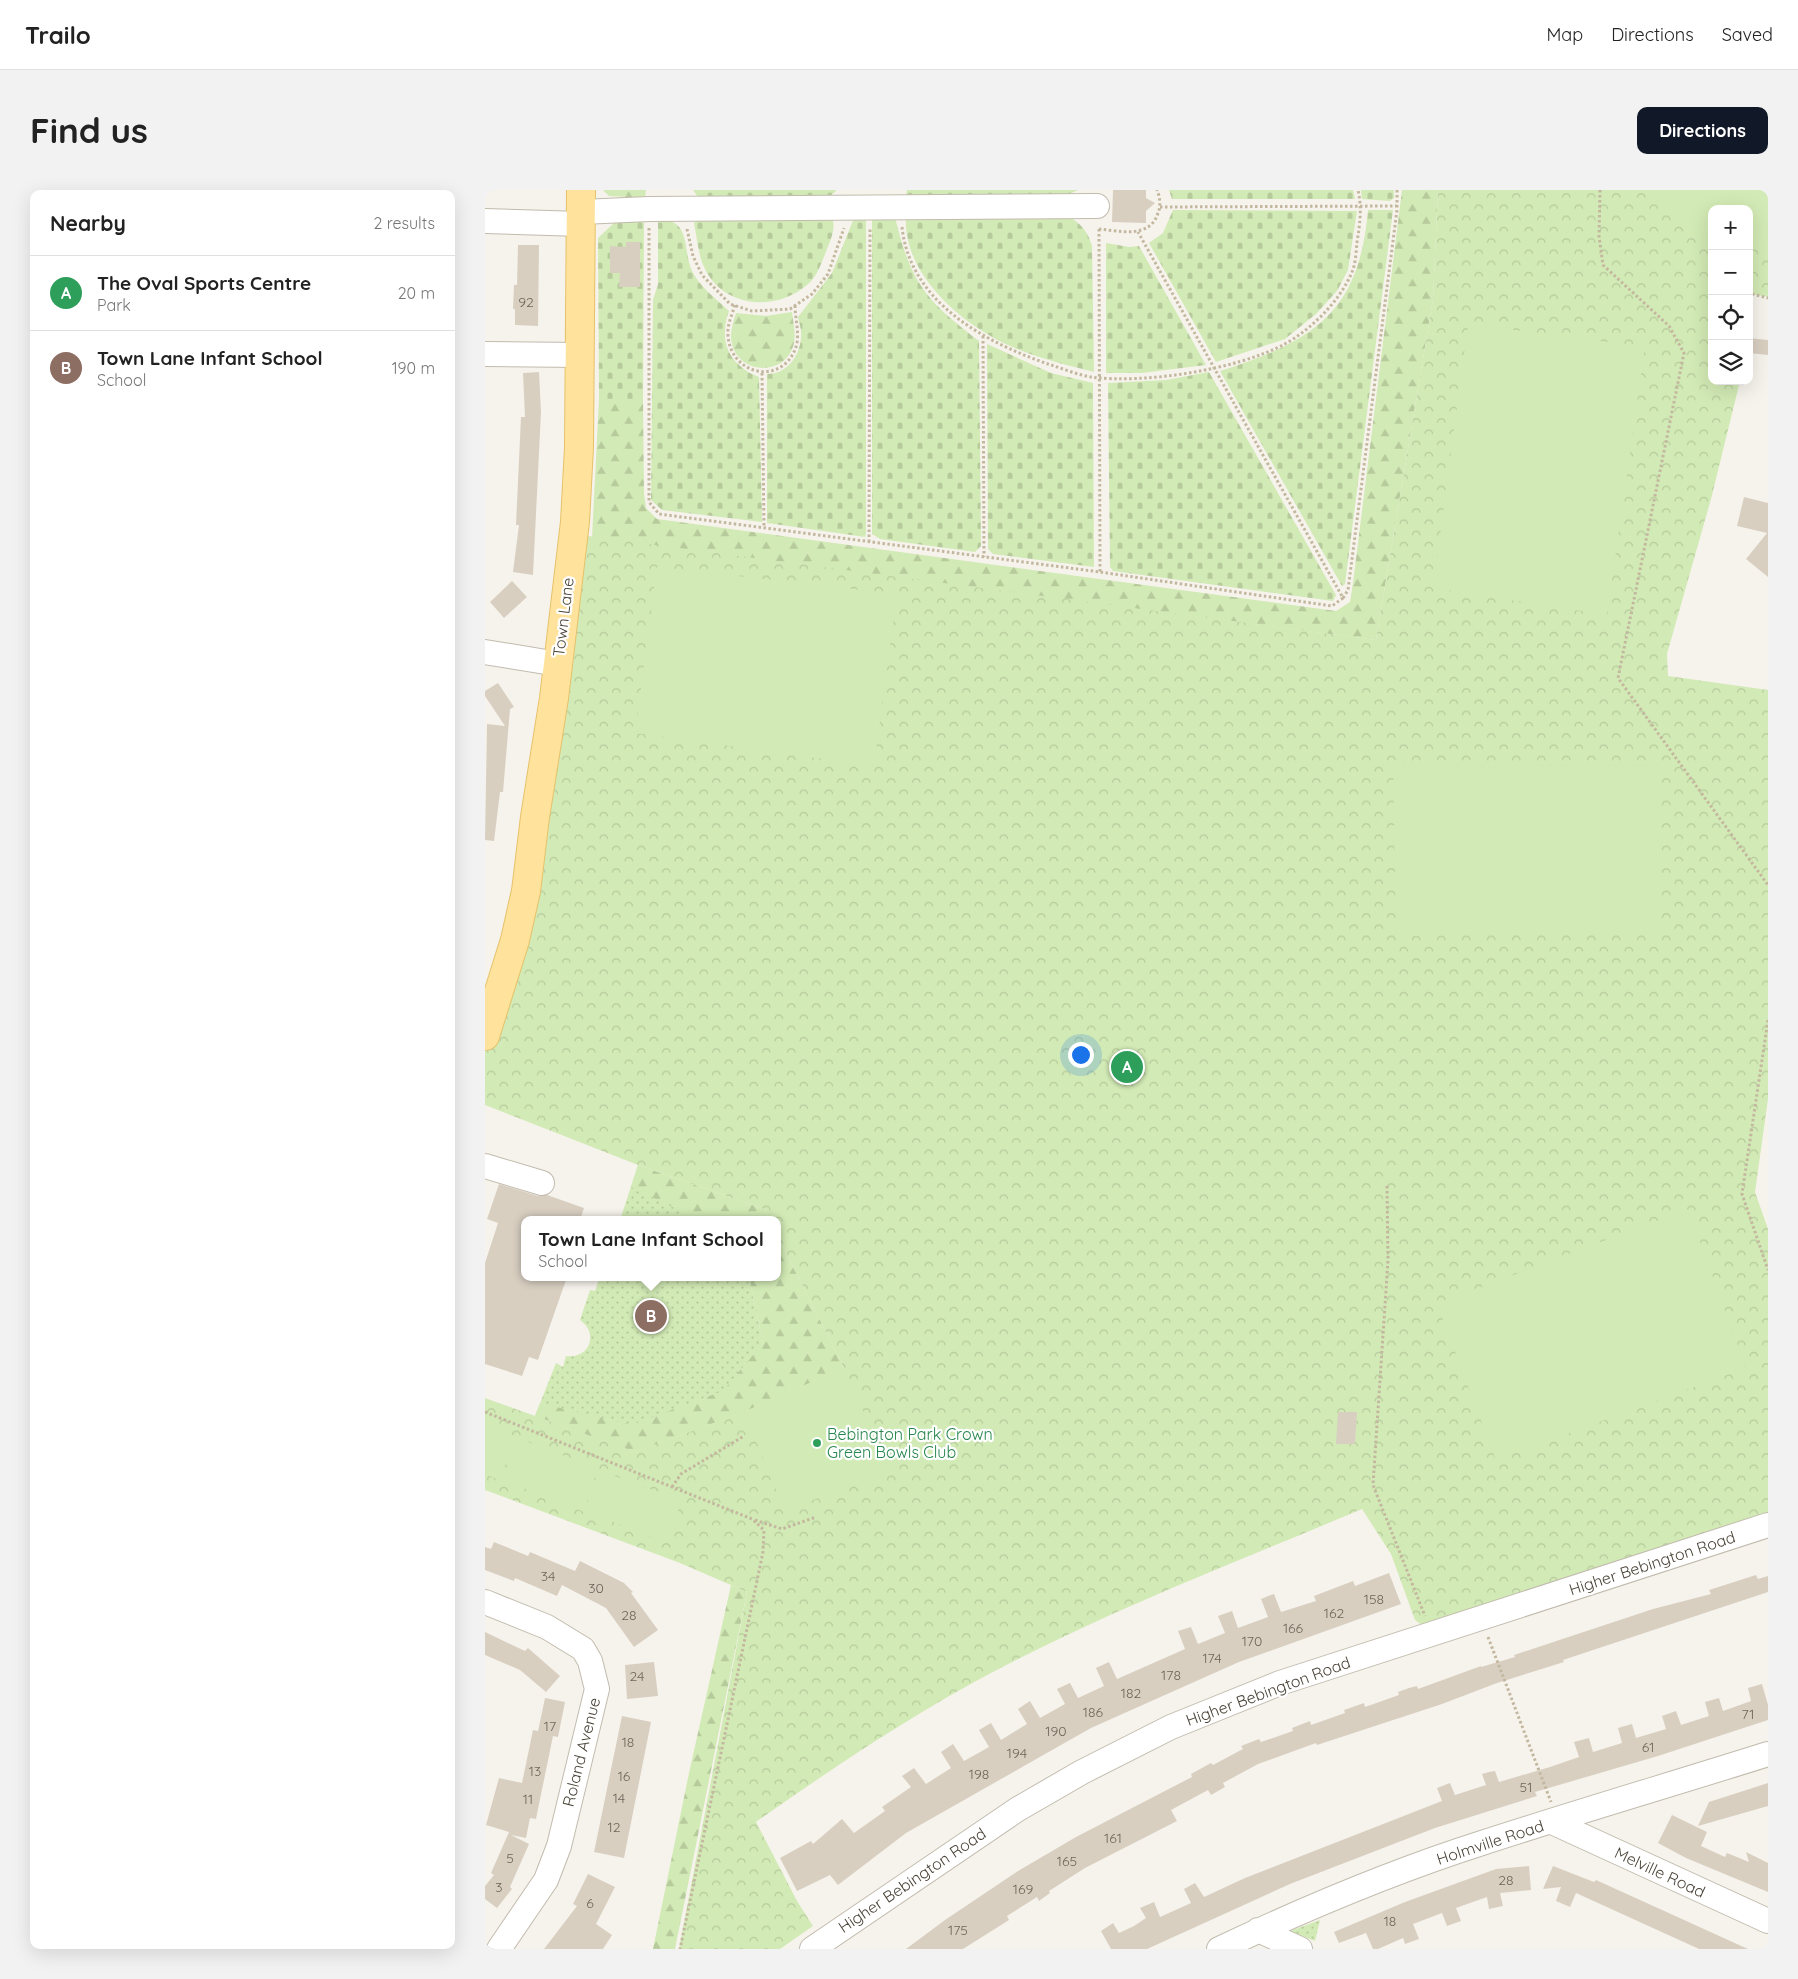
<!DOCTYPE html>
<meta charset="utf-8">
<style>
body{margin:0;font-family:Quicksand,sans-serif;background:#f2f2f2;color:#222}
.controls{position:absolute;right:15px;top:15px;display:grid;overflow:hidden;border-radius:10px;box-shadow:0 5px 20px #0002}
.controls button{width:45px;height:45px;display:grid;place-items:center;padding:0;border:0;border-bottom:1px solid #e0e0e0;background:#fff;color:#222;font:25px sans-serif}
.you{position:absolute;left:595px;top:864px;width:18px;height:18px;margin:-12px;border:4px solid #fff;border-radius:50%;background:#1a73e8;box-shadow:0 0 0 8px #1a73e833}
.badge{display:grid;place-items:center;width:32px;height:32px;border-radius:50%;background:#111827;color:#fff;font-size:16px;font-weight:700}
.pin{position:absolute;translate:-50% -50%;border:2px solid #fff;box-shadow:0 1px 5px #0006}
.popup{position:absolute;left:36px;top:1026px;width:260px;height:65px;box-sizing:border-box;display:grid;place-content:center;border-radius:10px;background:#fff;filter:drop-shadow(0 1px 4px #0005);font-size:16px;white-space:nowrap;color:#767676}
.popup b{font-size:19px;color:#222}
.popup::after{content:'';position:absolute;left:50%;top:100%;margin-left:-10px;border:10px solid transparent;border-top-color:#fff}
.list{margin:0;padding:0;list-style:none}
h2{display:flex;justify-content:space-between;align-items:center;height:65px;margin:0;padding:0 20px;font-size:21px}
h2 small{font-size:16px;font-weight:400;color:#767676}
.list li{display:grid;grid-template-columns:32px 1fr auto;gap:15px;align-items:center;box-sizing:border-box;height:75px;padding:0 20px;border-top:1px solid #e0e0e0}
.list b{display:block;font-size:19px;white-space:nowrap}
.list p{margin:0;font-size:16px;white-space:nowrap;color:#767676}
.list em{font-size:16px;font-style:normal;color:#767676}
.icon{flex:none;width:28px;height:28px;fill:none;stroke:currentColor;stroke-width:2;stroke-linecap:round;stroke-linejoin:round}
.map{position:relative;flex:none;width:1283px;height:1759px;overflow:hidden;border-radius:10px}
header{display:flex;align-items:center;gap:30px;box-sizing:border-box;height:70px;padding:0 25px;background:#fff;border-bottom:1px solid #e0e0e0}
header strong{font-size:24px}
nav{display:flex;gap:28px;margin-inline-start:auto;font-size:18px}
.intro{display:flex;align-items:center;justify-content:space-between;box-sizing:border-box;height:120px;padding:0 30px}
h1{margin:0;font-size:35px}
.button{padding:12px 22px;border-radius:10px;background:#111827;color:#fff;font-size:18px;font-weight:700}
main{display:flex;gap:30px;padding:0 30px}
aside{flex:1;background:#fff;border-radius:10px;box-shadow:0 5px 20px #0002}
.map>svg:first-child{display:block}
.grass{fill:url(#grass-dots)}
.forest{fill:url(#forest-firs)}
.cemetery{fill:url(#cemetery-stones)}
.park{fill:url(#park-crowns)}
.pitch{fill:#d2eab5}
.building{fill:#d8cfc1}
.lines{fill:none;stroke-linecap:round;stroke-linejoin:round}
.minor-casing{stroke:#c2bbae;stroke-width:26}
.major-casing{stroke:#e6c16a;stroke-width:30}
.path{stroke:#c4b79f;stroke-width:3;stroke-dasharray:2.5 2.5;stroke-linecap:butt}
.minor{stroke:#fff;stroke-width:24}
.major{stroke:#ffe39c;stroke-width:28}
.leisure-dot{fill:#2e9e5b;stroke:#fff;stroke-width:2}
.labels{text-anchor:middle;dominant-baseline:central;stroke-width:4.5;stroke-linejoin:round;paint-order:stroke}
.number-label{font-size:14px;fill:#6e675b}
.street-label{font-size:16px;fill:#4b4439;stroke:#fff}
.leisure-label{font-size:16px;fill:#27864d;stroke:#fff;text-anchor:start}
</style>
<header>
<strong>Trailo</strong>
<nav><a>Map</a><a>Directions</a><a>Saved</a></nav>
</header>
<div class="intro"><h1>Find us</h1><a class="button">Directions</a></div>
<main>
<aside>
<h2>Nearby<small>2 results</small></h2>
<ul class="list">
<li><span class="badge" style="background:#2e9e5b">A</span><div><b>The Oval Sports Centre</b><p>Park</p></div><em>20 m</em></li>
<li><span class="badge" style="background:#8d6e63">B</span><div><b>Town Lane Infant School</b><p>School</p></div><em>190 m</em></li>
</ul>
</aside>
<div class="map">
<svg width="1283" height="1759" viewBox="0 0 1283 1759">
<defs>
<pattern id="grass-dots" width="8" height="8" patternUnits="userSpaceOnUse" patternTransform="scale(1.25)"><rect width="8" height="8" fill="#d2eab5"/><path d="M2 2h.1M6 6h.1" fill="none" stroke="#b6ca9c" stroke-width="1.8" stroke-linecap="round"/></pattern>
<pattern id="forest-firs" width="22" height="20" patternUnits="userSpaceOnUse" patternTransform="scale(1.25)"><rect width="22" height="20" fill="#d2eab5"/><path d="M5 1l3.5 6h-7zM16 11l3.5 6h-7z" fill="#b6ca9c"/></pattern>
<pattern id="cemetery-stones" width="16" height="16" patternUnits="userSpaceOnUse" patternTransform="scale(1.25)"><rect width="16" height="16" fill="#d2eab5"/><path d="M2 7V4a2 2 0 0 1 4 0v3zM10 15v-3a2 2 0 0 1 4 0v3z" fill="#b6ca9c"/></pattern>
<pattern id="park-crowns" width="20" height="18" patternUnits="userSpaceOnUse" patternTransform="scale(1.25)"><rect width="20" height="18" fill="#d2eab5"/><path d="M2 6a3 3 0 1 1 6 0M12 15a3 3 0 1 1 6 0" fill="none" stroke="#b6ca9c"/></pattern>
</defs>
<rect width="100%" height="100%" fill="#f6f3ec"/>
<!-- grass -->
<path class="grass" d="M 153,975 L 276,1030 L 135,1030 Z
M 115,1087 L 264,1087 L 278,1153 L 259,1222 L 150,1262 L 50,1226 L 71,1173 L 78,1177 L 81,1166 C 105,1169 114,1143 95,1130 L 105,1100 L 110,1101 Z
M 835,1730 L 830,1751 L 805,1741 Z"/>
<!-- forest -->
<path class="forest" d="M 118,0 L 161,0 L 160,8 L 124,6 Z
M 917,0 L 953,0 L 948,109 L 891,450 L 107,348 L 114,209 L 158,209 L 159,303 L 161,318 L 172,329 L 851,421 L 865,412 L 868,393 Z
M 307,122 C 308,132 311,143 309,153 C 302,186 255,186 247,154 C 244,144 248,133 251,123 L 281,126 Z
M 153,975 L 279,1019 L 285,1030 L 214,1030 L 146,997 Z
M 292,1045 L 359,1178 L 259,1222 L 150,1262 L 50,1226 L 55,1213 L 146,1235 L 238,1201 L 278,1153 L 264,1087 L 292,1087 Z
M 246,1395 L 262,1402 L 190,1759 L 168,1759 L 204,1583 Z"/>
<!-- cemetery -->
<path class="cemetery" d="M 208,0 L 351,0 L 351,1 L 344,7 L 213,7 Z
M 422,0 L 593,0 L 582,5 L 421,6 Z
M 684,0 L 868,0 L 870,9 L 687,9 Z
M 876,0 L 909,0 L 909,8 L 905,11 L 877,9 Z
M 688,20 L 872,21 L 863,80 L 852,101 L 831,124 L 800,149 L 731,172 L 664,53 L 678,43 Z
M 883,20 L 908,20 L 860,394 L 857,396 L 735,181 C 828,151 874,124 883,20 Z
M 217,25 L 346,26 C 352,36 346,49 342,59 C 337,71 333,86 322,95 C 291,122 237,118 219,77 C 213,64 212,47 209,33 Z
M 421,25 L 585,27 C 597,35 603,42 607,56 L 609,182 C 581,175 552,168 525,156 C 476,134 417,84 421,25 Z
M 129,26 L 159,27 L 158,209 L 114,209 L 113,48 L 128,34 Z
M 379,27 L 381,30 L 381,343 L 380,347 L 282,333 L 282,184 C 302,184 315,166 316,147 C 317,140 314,133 313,127 L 347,83 L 369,28 Z
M 387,27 L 410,27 C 426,93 440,110 494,151 L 496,356 L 490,362 L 395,349 L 387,344 Z
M 173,29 C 207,30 197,58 207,81 C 215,97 230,108 244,121 C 233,151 244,175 274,187 L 277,332 L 177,320 L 166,310 L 168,110 L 173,94 Z
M 621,53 L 644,57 L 654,56 L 721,175 L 657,183 L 621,183 Z
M 502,154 L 566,183 L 608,193 L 609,377 L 508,364 L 503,359 Z
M 724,182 L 851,405 L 848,411 L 628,381 L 625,377 L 623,193 L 681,190 Z"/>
<!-- park -->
<path class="park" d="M 953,0 L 1283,0 L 1283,107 L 1267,104 L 1264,130 L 1264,19 L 1227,19 L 1227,191 L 1255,191 L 1226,309 L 1182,464 L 1183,486 L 1283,500 L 1283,909 L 1270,1002 L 1283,1039 L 1283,1335 L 947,1443 L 930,1430 L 906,1364 L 877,1319 C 752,1372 624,1420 504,1484 C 422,1528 346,1579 271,1632 L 312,1711 L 328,1736 L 295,1759 L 194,1759 L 262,1402 L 195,1373 L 0,1300 L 0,1208 L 150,1262 L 259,1222 L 359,1178 L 292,1045 L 292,1030 L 285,1030 L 279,1019 L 153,975 L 0,915 L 0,846 L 30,750 L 88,344 L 891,450 L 948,109 Z"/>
<!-- pitch -->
<path class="pitch" d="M 1169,0 L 1283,0 L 1283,61 L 1264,59 L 1264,19 L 1227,19 L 1227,53 C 1202,45 1183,19 1169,0 Z
M 983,134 L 1160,157 L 1122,425 L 948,398 Z
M 172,377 L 412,404 L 389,576 L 150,543 Z
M 1173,575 L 1177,743 L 911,746 L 908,577 Z
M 1203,1019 L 1261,1178 L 1011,1270 L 952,1114 Z
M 359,1178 L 406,1284 L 374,1299 L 368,1293 L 300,1322 L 259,1222 Z
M 0,1234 L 32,1247 L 14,1290 L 0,1284 Z
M 33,1248 L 113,1279 L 97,1321 L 17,1290 Z
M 114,1280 L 197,1311 L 181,1352 L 99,1321 Z"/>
<!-- building -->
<path class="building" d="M 628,0 L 661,0 L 661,8 L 670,13 L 661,21 L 661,33 L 627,32 Z
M 141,52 L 155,52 L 155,97 L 134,97 L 135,83 L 125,83 L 125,56 L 141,57 Z
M 33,55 L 54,55 L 53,136 L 30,135 L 30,119 L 28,119 L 29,95 L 32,95 Z
M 1264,148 L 1283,150 L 1283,165 L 1264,163 Z
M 54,182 L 56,222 L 48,385 L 28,382 L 34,335 L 31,335 L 36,227 L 40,227 L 38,183 Z
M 1259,307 L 1283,313 L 1283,387 L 1261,369 L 1282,343 L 1252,336 Z
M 27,391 L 42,407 L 19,428 L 5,412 Z
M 13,493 L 29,517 L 25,519 L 18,602 L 15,602 L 9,651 L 0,650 L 2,534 L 20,536 L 0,506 L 0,501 Z
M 14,994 L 53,1006 L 62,1005 L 99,1018 L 95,1030 L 40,1030 L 40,1087 L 82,1087 L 53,1170 L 44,1167 L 37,1186 L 0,1174 L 0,1073 L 13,1033 L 2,1029 Z
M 853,1222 L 872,1222 L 870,1254 L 851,1254 Z
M 9,1352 L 43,1366 L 45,1362 L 90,1381 L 95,1371 L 139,1393 L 148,1402 L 146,1403 L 173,1440 L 149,1457 L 121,1418 L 77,1395 L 72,1406 L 30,1388 L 29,1391 L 0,1380 L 0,1357 L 6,1359 Z
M 904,1383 L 916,1414 L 754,1472 L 606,1538 L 421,1643 L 353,1695 L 345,1685 L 312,1701 L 295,1668 L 326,1651 L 328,1654 L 357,1629 L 369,1643 L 400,1621 L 397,1617 L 426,1597 L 417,1586 L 429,1578 L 441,1594 L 466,1578 L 456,1562 L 468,1554 L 479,1571 L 504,1557 L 494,1540 L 506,1533 L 516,1550 L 542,1534 L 533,1519 L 545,1511 L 555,1528 L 580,1514 L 572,1499 L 585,1493 L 593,1508 L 619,1496 L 611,1478 L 624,1472 L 632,1489 L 700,1459 L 693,1441 L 706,1437 L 713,1454 L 740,1443 L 733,1426 L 747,1421 L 753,1438 L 783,1427 L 776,1409 L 783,1406 L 789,1404 L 796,1422 L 831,1411 L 829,1406 L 868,1391 L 870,1396 Z
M 1271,1385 L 1273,1389 L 1283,1386 L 1283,1402 L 1078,1470 L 1079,1472 L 1012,1493 L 957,1514 L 832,1555 L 831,1553 L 773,1574 L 738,1593 L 740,1597 L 726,1605 L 723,1600 L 686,1620 L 692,1631 L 600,1678 L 564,1701 L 565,1703 L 554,1711 L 552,1707 L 522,1726 L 524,1730 L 478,1759 L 421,1759 L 460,1730 L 533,1681 L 591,1647 L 707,1587 L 706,1584 L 726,1573 L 728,1575 L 758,1559 L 756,1556 L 774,1549 L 776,1552 L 808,1541 L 807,1538 L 825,1531 L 826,1535 L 860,1523 L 859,1520 L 879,1513 L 880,1517 L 914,1505 L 913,1502 L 924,1498 L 932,1496 L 933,1499 L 996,1476 L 996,1477 L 1030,1467 L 1029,1465 L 1168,1419 L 1226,1404 L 1224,1400 Z
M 0,1442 L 40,1461 L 43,1458 L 75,1486 L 61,1502 L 35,1480 L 0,1465 Z
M 169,1472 L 173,1506 L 142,1509 L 140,1475 Z
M 1277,1494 L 1283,1515 L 1283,1530 L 1173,1566 L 1050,1602 L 1052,1606 L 950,1638 L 805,1694 L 662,1759 L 626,1759 L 616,1741 L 628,1733 L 634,1743 L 649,1736 L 661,1728 L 655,1718 L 669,1712 L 675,1727 L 706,1713 L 699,1699 L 710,1693 L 719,1707 L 760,1688 L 957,1611 L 952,1598 L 965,1593 L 970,1605 L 1001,1595 L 997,1584 L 1004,1582 L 1010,1581 L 1014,1592 L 1065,1577 L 1094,1567 L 1089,1552 L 1104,1548 L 1108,1562 L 1137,1553 L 1133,1538 L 1147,1534 L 1151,1548 L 1181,1539 L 1177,1526 L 1191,1521 L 1196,1535 L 1224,1526 L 1220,1512 L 1234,1508 L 1238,1521 L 1266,1511 L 1263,1498 Z
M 60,1508 L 80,1512 L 73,1547 L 68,1546 L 51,1629 L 45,1628 L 41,1648 L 26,1645 L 44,1654 L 25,1697 L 27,1699 L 12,1718 L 0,1709 L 0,1696 L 9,1685 L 6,1683 L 24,1642 L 1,1635 L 14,1588 L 37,1593 L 48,1540 L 53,1541 Z
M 137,1526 L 166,1532 L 139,1668 L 109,1662 Z
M 1283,1593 L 1283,1616 L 1213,1636 L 1224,1612 Z
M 1187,1625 L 1222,1642 L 1216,1656 L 1240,1667 L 1242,1663 L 1264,1672 L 1261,1662 L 1283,1673 L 1283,1702 L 1201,1668 L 1173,1653 Z
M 1044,1676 L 1046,1700 L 1015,1703 L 1018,1716 L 1004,1719 L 1002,1707 L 971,1718 L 976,1731 L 962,1736 L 957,1723 L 928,1734 L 934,1749 L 920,1754 L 918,1748 L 893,1759 L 888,1759 L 881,1743 L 854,1753 L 849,1742 L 920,1712 L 1011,1679 Z
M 1068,1676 L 1109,1692 L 1111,1690 L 1263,1759 L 1214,1759 L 1091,1703 L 1085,1717 L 1071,1711 L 1076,1697 L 1058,1699 Z
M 103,1684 L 130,1697 L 111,1734 L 127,1745 L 118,1759 L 59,1759 L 92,1716 L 88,1714 Z"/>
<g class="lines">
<defs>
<path id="minor" d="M 96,22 L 164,19 L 612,16
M 0,31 L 96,34
M 0,164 L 95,165
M 0,462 L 73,474
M 0,976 L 57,993
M 0,1412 L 62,1437 L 98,1459 L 105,1471 L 112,1499 L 74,1656 L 61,1690 L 14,1759
M 1067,1632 L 1283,1731
M 773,1740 L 815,1759
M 327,1759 L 533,1619 L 597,1582 L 686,1537 L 795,1493 L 1283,1335
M 734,1759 C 817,1720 909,1681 997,1653 C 1092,1622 1188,1594 1283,1564"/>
<path id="major" d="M 0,846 L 30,750 L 41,701 L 50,627 L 69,508 L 90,332 L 94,257 L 96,0"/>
</defs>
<!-- minor casing -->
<use href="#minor" class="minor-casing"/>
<!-- major casing -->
<use href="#major" class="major-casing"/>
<!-- path -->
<path class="path" d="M 1115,0 L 1114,46 L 1118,75 L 1184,136 L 1199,163 L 1133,488 L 1283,695
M 675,17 L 912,16
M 417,37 C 425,113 501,153 566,175 C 579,179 593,185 606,187 C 660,194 749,180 798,155 C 826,140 855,111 867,82 C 871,73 871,61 872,52 C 875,34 877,18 873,0
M 164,38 L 164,312 L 174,324 L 615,382 L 847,416 L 858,408 L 653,42
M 202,39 L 208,66 L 217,85 L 245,114 L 267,121 L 305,119 L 327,104 L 343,84 L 359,38
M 614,39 L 615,382
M 614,39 C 635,41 665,49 673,23 C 676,16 675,7 672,0
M 1267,104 L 1283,108
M 250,115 C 247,125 242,135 243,145 C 245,185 297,197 311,157 C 315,145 310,128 310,115
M 498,146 L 499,367
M 277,183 L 279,338
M 384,352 L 385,37
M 858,408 L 863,400 L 912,20 L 912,0
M 1283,830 L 1257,1004 L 1283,1080
M 902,996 L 903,1070 L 888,1295 L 940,1426
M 0,1222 L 267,1329 L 279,1340 L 278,1362 L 195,1759
M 187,1297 L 196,1284 L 259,1246
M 270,1330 L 297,1339 L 331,1327
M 1003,1447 L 1066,1612"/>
<!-- minor -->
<use href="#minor" class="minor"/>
<!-- major -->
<use href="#major" class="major"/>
</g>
<!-- markers -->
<circle class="leisure-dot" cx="332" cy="1253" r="5"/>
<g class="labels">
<!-- number labels -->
<g class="number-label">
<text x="41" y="112">92</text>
<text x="63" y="1386">34</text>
<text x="111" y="1398">30</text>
<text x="889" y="1409">158</text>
<text x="849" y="1423">162</text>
<text x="144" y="1425">28</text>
<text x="808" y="1438">166</text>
<text x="767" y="1451">170</text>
<text x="727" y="1468">174</text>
<text x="686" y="1485">178</text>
<text x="152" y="1486">24</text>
<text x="646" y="1503">182</text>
<text x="608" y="1522">186</text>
<text x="1263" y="1524">71</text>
<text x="65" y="1536">17</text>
<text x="571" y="1541">190</text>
<text x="143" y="1552">18</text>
<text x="1163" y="1557">61</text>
<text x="532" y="1563">194</text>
<text x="50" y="1581">13</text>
<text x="494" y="1584">198</text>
<text x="139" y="1586">16</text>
<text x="1041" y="1597">51</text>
<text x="134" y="1608">14</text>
<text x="43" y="1609">11</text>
<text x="129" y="1637">12</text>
<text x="628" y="1648">161</text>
<text x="25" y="1668">5</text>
<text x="582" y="1671">165</text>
<text x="1021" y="1690">28</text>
<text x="14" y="1697">3</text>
<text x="538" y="1699">169</text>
<text x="105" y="1713">6</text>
<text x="905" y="1731">18</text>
<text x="473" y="1740">175</text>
</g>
<!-- street labels -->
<g class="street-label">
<text transform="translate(78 427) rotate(-83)">Town Lane</text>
<text transform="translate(1167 1373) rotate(-18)">Higher Bebington Road</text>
<text transform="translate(783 1501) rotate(-20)">Higher Bebington Road</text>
<text transform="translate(96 1562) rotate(-76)">Roland Avenue</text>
<text transform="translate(1005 1652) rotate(-18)">Holmville Road</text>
<text transform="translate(1175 1682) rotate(25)">Melville Road</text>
<text transform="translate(427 1690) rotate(-34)">Higher Bebington Road</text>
</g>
<!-- leisure labels -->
<g class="leisure-label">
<text x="342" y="1244">Bebington Park Crown<tspan x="342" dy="18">Green Bowls Club</tspan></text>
</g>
</g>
</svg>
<div class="controls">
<button>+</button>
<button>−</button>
<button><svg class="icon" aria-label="locate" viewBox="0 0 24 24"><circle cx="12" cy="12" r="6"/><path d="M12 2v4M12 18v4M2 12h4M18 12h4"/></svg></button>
<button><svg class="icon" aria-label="layers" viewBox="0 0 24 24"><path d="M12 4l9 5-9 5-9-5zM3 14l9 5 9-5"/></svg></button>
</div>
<div class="you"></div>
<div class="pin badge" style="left:642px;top:877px;background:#2e9e5b">A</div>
<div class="pin badge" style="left:166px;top:1126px;background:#8d6e63">B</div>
<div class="popup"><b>Town Lane Infant School</b>School</div>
</div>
</main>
